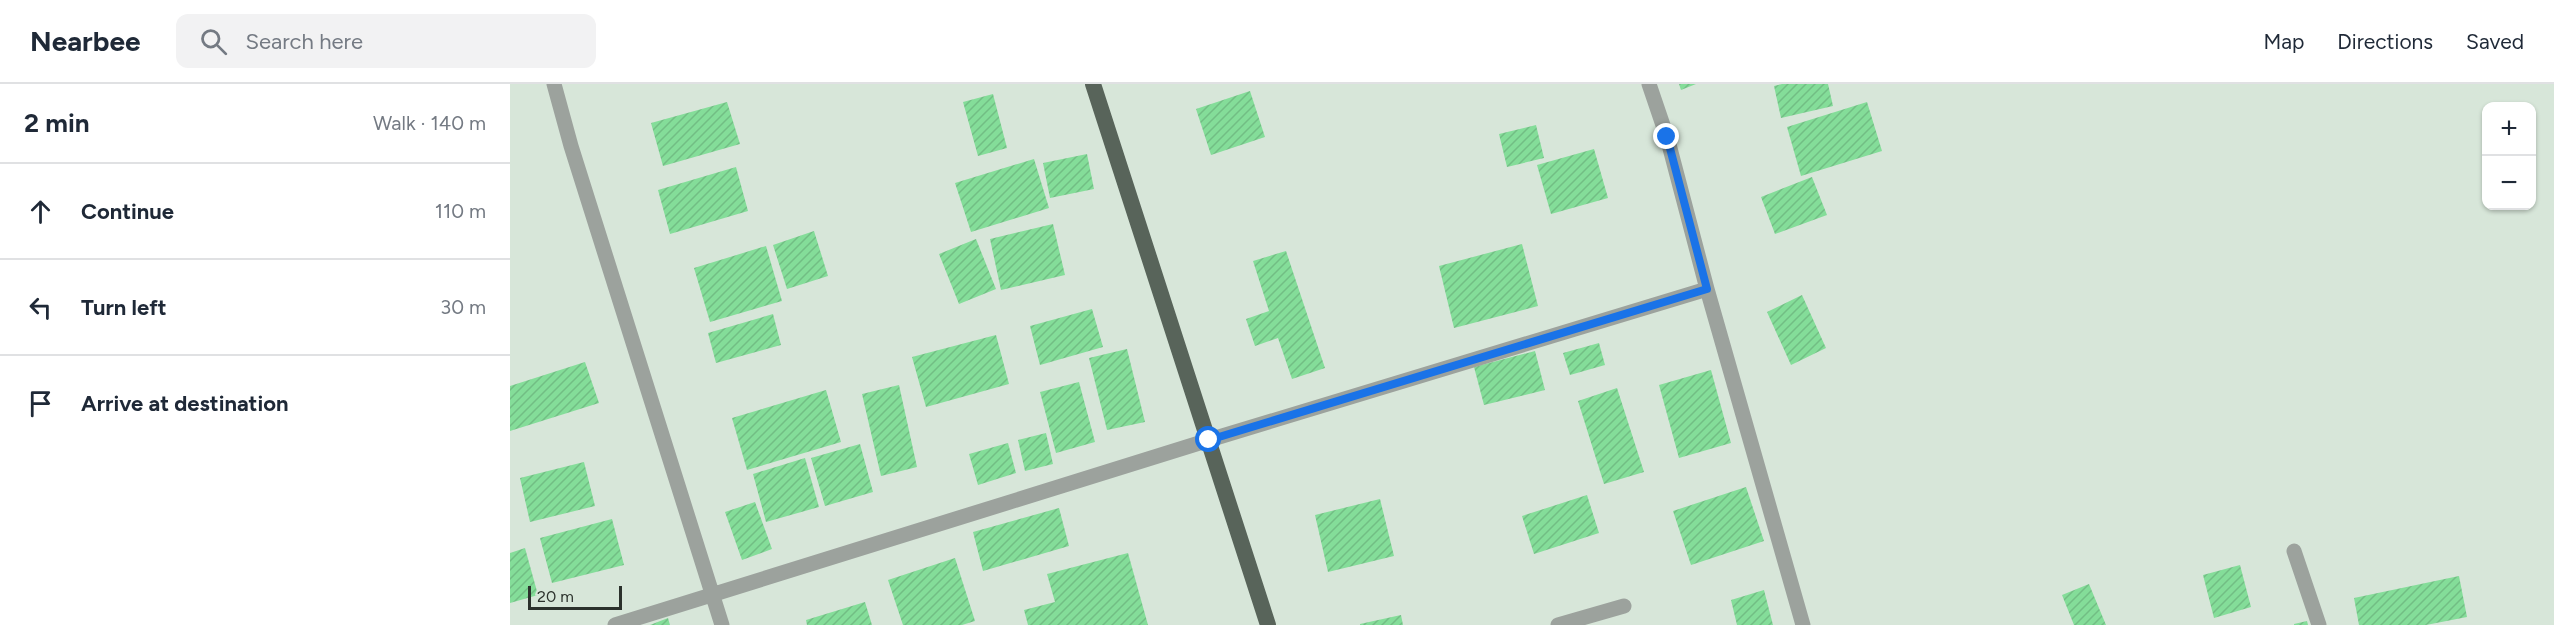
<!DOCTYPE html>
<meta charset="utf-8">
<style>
body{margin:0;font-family:Figtree,sans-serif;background:#f2f2f3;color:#1f2937}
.controls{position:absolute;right:18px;top:18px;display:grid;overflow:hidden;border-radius:12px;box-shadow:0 2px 4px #0004}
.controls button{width:54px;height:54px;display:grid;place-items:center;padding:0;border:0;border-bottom:2px solid #e0e1e3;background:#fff;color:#1f2937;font:30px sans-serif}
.scale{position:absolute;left:18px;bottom:15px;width:94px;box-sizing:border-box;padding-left:6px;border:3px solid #2b312c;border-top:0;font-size:16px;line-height:21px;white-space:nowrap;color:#2b312c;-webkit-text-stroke:4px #d7e6d9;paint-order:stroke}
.stop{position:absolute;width:18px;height:18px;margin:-14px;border:4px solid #1a73e8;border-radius:50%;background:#fff}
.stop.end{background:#1a73e8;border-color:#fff;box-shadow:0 2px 6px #0008}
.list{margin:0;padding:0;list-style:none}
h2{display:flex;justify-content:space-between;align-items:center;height:78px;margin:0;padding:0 24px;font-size:26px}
h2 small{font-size:20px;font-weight:400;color:#747a83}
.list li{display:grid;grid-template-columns:39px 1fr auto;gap:18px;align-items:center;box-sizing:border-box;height:96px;padding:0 24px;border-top:2px solid #e0e1e3}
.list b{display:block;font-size:22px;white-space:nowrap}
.list em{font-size:20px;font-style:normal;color:#747a83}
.icon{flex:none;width:33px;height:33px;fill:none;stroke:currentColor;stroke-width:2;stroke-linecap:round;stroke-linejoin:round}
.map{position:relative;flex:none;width:2044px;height:541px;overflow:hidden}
header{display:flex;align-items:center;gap:36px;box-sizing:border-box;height:84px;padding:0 30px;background:#fff;border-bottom:2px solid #e0e1e3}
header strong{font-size:28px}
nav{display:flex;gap:33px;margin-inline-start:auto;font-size:21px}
.search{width:420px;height:54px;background:#f2f2f3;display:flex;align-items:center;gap:15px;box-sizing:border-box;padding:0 21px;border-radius:12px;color:#747a83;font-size:22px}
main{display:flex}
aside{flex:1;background:#fff}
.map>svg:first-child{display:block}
.building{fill:url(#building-hatch)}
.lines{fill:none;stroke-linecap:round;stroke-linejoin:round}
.minor{stroke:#9ca29d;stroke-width:15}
.trunk{stroke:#58645a;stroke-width:16}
.route{stroke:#1a73e8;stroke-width:8}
</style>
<header>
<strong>Nearbee</strong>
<div class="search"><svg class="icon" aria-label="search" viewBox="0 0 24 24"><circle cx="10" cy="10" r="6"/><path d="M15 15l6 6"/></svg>Search here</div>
<nav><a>Map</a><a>Directions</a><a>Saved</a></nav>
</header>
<main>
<aside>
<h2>2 min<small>Walk · 140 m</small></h2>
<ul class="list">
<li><svg class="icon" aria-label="ahead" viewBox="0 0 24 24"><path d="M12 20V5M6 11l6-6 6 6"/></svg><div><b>Continue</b></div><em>110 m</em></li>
<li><svg class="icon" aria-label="left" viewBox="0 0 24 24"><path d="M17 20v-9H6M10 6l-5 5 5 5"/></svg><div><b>Turn left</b></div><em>30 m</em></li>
<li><svg class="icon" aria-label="arrive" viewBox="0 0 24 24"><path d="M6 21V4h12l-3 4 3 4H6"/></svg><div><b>Arrive at destination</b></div></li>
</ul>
</aside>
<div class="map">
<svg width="2044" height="541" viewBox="0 0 2044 541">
<defs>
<pattern id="building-hatch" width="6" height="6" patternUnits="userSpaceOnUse" patternTransform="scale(1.5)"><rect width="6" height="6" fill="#84dd99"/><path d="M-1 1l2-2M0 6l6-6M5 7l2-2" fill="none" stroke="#72be84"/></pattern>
</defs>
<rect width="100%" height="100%" fill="#d7e6d9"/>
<!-- building -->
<path class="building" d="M 1169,0 L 1186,0 L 1171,6 Z
M 1272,0 L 1318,0 L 1323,22 L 1271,34 L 1264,2 Z
M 740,7 L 755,53 L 701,71 L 686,25 Z
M 483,10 L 497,64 L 468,72 L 453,18 Z
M 217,18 L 230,60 L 153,82 L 141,39 Z
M 1357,18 L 1372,67 L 1291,92 L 1277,43 Z
M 1026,41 L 1034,74 L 997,83 L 989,50 Z
M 1084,65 L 1098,114 L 1041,130 L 1027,81 Z
M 577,70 L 584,105 L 540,114 L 533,79 Z
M 524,75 L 539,124 L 461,148 L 445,99 Z
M 226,83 L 238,127 L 160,150 L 148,106 Z
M 1302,93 L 1317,131 L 1265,150 L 1251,113 Z
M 543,140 L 555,191 L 491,206 L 480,155 Z
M 304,147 L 318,192 L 277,205 L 263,161 Z
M 466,155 L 486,205 L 449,220 L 429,170 Z
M 1012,160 L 1028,222 L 944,244 L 929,182 Z
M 256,162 L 272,217 L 200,238 L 184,184 Z
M 776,167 L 815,284 L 782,295 L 768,254 L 745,262 L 736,235 L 759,227 L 743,177 Z
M 1292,211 L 1316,264 L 1281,281 L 1257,228 Z
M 582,225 L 593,263 L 530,281 L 520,242 Z
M 263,230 L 271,261 L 206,279 L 198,249 Z
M 486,251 L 499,300 L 416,323 L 402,273 Z
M 1089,259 L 1095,281 L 1060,291 L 1053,269 Z
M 617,265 L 635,338 L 597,346 L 579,274 Z
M 1025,267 L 1035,306 L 974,321 L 964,283 Z
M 75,278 L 89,319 L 0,347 L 0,302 Z
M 1201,286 L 1221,359 L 1169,374 L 1149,301 Z
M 569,298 L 585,358 L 546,369 L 530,308 Z
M 389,301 L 407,383 L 371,392 L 352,310 Z
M 1107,304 L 1134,388 L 1094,400 L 1068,317 Z
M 316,306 L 331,358 L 237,386 L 222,334 Z
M 536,349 L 543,380 L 515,387 L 508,356 Z
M 498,359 L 506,389 L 468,401 L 459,370 Z
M 350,360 L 363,408 L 315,422 L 301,374 Z
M 295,374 L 309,423 L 256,438 L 243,390 Z
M 74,378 L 85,422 L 20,438 L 10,394 Z
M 1236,403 L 1254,457 L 1181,481 L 1163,427 Z
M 1077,411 L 1089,449 L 1024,470 L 1012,432 Z
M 870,415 L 884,472 L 818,488 L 805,431 Z
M 245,418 L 262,465 L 232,476 L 215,428 Z
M 549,424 L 559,462 L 473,487 L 463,448 Z
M 102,435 L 114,481 L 42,499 L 30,454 Z
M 15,464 L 28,511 L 0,519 L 0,469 Z
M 618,469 L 638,541 L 518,541 L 514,526 L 545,518 L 537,490 Z
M 445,474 L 465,537 L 452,541 L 393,541 L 378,496 Z
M 1730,481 L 1741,523 L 1704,534 L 1693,491 Z
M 1949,492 L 1957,533 L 1916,541 L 1849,541 L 1844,514 Z
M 1579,500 L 1596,541 L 1564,541 L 1552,511 Z
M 1254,506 L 1263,541 L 1227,541 L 1221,516 Z
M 355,518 L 362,541 L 297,541 L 296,536 Z
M 891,531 L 893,541 L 850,541 L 850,540 Z
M 158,534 L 160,541 L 140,541 Z
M 1797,537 L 1798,541 L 1784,541 L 1784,540 Z"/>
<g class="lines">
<!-- minor -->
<path class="minor" d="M 44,0 L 61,62 L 212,541
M 1139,0 L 1157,53 L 1197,205 L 1293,541
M 1784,467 L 1809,541
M 105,541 L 699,356 L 1197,205
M 1048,541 L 1114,522"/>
<!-- trunk -->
<path class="trunk" d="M 583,0 L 758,541"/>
</g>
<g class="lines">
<!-- route -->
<path class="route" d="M 699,356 L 1197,205 L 1157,53"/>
</g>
</svg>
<div class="controls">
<button>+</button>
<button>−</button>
</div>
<div class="scale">20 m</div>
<div class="stop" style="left:699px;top:356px"></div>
<div class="stop end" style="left:1157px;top:53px"></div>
</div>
</main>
